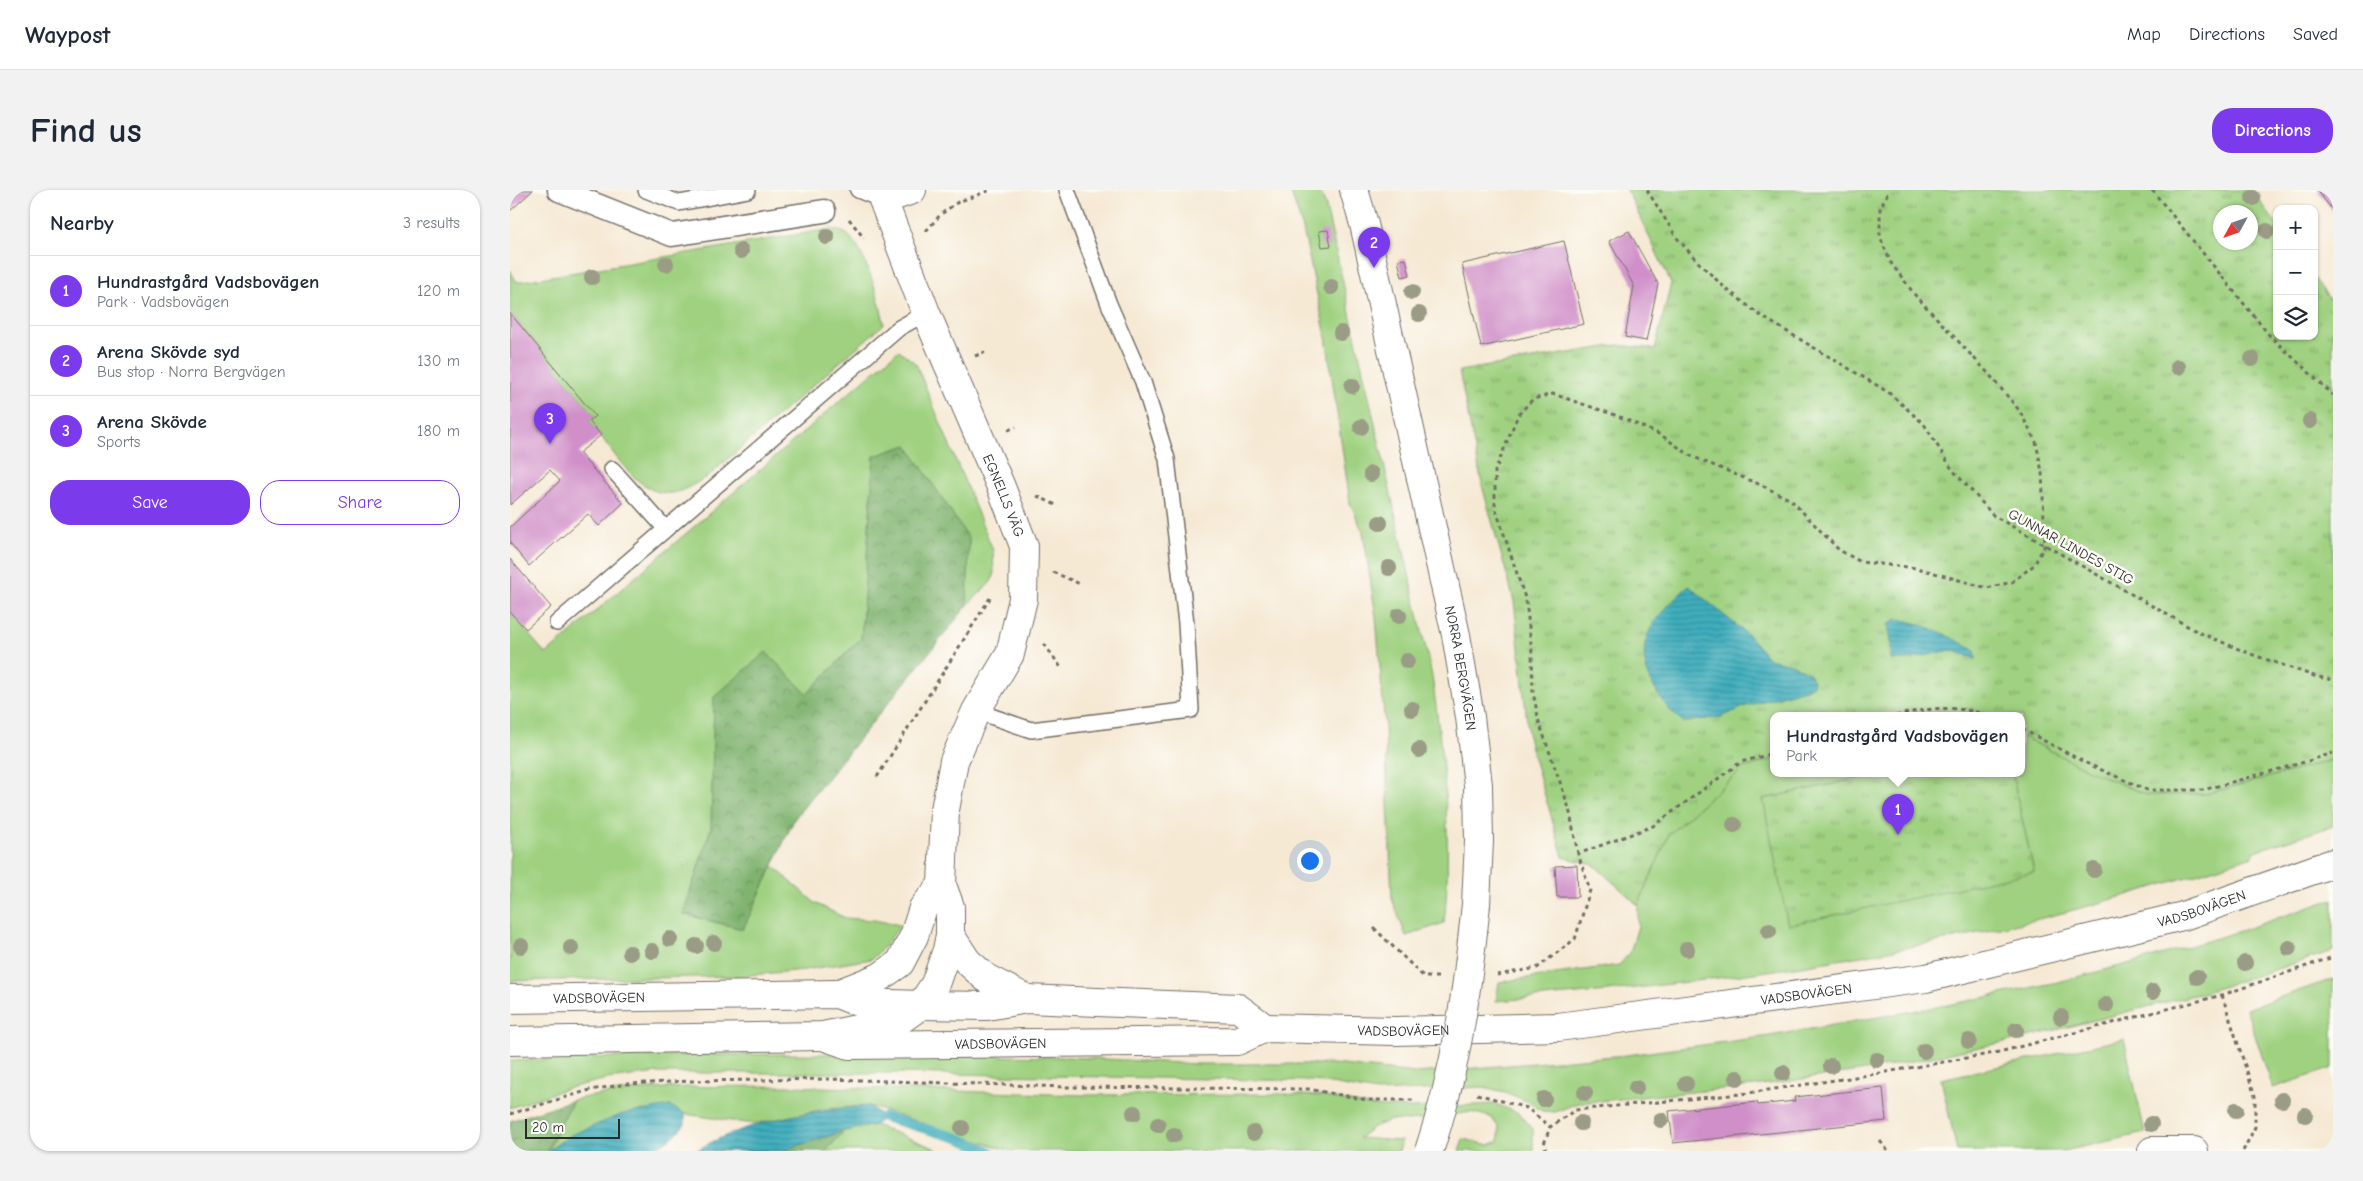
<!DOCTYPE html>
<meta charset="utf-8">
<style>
body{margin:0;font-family:"Comic Neue",sans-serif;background:#f2f2f3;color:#1f2937}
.controls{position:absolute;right:15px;top:15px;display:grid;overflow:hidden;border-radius:10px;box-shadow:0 1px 4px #0004}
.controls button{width:45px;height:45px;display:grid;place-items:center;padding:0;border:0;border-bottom:1px solid #e0e1e3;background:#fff;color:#1f2937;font:25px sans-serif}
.compass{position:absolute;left:1703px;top:15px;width:45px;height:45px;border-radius:50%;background:#fff;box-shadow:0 1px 4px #0004;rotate:230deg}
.scale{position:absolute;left:15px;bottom:12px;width:95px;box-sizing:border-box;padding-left:5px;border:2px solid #2b2b2b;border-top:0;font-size:14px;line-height:18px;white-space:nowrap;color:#2b2b2b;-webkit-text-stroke:4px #fdfcf7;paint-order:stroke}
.you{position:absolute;left:799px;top:670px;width:18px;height:18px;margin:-12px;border:4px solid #fff;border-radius:50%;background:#1a73e8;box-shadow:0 0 0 8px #1a73e833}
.badge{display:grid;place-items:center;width:32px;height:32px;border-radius:50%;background:#7c3aed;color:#fff;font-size:16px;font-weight:700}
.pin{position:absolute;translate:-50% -41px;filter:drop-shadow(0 1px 2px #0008)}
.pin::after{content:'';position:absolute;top:26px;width:18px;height:15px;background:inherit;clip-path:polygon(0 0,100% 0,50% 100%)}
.popup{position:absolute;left:1260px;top:522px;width:255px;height:65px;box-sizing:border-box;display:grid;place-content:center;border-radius:10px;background:#fff;filter:drop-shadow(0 1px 4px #0005);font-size:16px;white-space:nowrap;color:#747a83}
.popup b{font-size:19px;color:#1f2937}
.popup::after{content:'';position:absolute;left:50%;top:100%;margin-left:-10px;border:10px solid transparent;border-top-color:#fff}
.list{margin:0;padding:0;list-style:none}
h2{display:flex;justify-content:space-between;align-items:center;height:65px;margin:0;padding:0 20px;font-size:21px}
h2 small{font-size:16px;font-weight:400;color:#747a83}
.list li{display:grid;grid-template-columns:32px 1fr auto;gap:15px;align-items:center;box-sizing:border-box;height:70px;padding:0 20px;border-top:1px solid #e0e1e3}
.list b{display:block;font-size:19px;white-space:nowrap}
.list p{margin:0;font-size:16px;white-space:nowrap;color:#747a83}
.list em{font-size:16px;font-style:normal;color:#747a83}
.actions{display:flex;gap:10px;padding:15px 20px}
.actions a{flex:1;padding:11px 0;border:1px solid #7c3aed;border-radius:20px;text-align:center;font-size:18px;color:#7c3aed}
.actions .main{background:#7c3aed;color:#fff}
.icon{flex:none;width:28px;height:28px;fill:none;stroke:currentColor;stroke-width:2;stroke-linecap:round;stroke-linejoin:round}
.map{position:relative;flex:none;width:1823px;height:961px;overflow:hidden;border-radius:20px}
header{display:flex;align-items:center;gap:30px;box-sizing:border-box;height:70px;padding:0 25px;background:#fff;border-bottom:1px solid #e0e1e3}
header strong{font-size:24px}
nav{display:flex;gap:28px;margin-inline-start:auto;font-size:18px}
.intro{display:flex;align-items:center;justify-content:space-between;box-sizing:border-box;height:120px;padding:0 30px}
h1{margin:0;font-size:35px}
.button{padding:12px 22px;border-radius:20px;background:#7c3aed;color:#fff;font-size:18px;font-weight:700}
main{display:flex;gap:30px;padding:0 30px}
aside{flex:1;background:#fff;border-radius:20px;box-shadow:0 1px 4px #0004}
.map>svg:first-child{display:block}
.grass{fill:#9fd180;stroke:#657e56}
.forest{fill:url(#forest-crowns);stroke:#556f4c}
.park{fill:url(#park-tufts);stroke:#657e56;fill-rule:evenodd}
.water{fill:url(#water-rules);stroke:#356c74}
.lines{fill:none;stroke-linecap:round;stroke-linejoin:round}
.stream{stroke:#3fadbc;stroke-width:10}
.building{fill:#d08fc9}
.service-casing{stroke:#726e66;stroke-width:18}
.pedestrian-casing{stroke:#726e66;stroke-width:25}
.minor-casing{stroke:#726e66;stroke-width:30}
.tertiary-casing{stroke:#726e66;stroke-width:30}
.secondary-casing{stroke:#726e66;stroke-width:30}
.path{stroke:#726e66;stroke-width:3;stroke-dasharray:4 4;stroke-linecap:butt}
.service{stroke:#fff;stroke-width:15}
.pedestrian{stroke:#fff;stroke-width:22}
.minor{stroke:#fff;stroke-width:28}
.tertiary{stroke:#fff;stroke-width:28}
.secondary{stroke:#fff;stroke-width:28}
.tertiary-bridge-casing{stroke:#726e66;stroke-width:30;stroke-linecap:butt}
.tertiary-bridge{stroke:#fff;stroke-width:28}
.tree{fill:#9a9c85}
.labels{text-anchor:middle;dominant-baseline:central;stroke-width:5;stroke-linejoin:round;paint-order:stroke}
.street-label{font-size:14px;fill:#2b2b2b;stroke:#fdfcf7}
</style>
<header>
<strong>Waypost</strong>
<nav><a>Map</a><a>Directions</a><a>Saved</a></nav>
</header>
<div class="intro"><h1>Find us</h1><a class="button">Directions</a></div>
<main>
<aside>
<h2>Nearby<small>3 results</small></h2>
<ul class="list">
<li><span class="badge">1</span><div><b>Hundrastgård Vadsbovägen</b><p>Park · Vadsbovägen</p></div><em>120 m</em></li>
<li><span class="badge">2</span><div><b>Arena Skövde syd</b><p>Bus stop · Norra Bergvägen</p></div><em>130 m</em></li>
<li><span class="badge">3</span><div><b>Arena Skövde</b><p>Sports</p></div><em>180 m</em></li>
</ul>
<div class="actions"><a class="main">Save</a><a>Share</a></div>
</aside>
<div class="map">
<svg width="1823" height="961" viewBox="0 0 1823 961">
<defs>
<pattern id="forest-crowns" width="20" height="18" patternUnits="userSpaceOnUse" patternTransform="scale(1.25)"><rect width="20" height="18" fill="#7fb36e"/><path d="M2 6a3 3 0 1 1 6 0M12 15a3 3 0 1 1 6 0" fill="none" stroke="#68925b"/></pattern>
<pattern id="park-tufts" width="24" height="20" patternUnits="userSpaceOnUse" patternTransform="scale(1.25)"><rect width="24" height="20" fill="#9fd180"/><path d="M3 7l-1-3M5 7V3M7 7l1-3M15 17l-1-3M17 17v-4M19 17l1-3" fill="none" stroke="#82aa69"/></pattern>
<pattern id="water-rules" width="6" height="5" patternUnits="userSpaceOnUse" patternTransform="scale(1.25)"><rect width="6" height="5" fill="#3fadbc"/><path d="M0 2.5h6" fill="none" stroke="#358d99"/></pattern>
</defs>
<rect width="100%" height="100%" fill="#fdfcf7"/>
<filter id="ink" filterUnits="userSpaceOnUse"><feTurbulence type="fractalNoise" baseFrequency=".02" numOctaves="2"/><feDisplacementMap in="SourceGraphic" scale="10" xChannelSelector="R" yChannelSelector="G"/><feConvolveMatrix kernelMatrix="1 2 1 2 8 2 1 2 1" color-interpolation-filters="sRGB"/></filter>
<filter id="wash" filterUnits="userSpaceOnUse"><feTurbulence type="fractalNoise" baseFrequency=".0096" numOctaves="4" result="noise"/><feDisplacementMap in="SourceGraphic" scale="20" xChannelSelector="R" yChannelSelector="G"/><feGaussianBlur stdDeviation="1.12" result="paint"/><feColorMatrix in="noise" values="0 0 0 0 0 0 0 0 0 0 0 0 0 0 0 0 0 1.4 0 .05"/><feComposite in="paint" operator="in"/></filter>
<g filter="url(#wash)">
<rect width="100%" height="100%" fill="#f6e9d4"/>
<!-- grass -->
<path class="grass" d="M 780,0 L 810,0 L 816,17 L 922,486 C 933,567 943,651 934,733 L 896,746 L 882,709 L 875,538 L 866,427 L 853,342 L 840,313 L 816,146 L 793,39 Z
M 320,39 C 327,40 333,41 338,45 C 355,60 371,113 374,134 L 197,287 C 188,292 179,298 170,301 C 130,315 101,256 79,231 L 85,226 L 0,123 L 0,80 L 7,92 Z
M 389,160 L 406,174 L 483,360 L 484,386 L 480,393 L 457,416 L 459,349 L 365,266 L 351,448 L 297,504 L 204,507 L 201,638 L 173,724 L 233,739 L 263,676 L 305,713 L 335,728 L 364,730 L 390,735 L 375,756 L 362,769 L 294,780 L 231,786 L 0,791 L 0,423 L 36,464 Z
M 1512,546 L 1576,579 L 1637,605 L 1695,604 L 1823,570 L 1823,636 L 1745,661 L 1743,666 C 1659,693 1573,720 1486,739 C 1322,776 1154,798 986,811 L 989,792 L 1109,775 L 1120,763 L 1128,736 L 1128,715 L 1159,644 L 1233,578 L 1264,569 L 1264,584 L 1369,584 L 1253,609 L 1524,682 L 1502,584 L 1512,584 Z
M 1823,709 L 1823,761 L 1696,802 L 1514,848 L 1363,879 L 1244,896 L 1068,913 L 1045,922 L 1032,921 L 1019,912 L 995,902 L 973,897 L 867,902 L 804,891 L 386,883 L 147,883 L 97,889 L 55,899 L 0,918 L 0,871 L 165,865 L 306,864 L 559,867 L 687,874 L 823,874 L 906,883 L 977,877 L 1117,865 L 1260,846 L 1443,814 L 1548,792 L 1637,769 L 1733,740 Z
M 1823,789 L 1823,878 L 1763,898 L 1736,819 Z
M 1614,849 L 1635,943 L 1554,961 L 1447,961 L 1431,889 Z
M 279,896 L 574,905 L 774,904 L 811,906 L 860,916 L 902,918 L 985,914 L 1009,923 L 1023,939 L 1023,961 L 949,961 L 953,949 L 979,955 L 989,951 L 989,938 L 981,927 L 961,922 L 899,931 L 881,930 L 863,937 L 849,948 L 892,951 L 889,961 L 500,961 L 359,916 L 315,919 L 243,934 L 175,924 L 160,916 L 145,920 L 38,960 L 63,910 C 134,894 207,897 279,896 Z
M 365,935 L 422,957 L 428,961 L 316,961 L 334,941 Z"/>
<!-- forest -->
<path class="forest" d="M 397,255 L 459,349 L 457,416 L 285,628 L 233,739 L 173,724 L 201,638 L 204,507 L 256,462 L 297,504 L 351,448 L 364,266 Z
M 63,910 L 37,961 L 0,961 L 0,931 Z
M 334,941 L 316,961 L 271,961 Z"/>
<!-- park -->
<path class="park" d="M 1117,0 L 1742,0 L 1767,35 L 1767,146 L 1804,146 L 1804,88 L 1823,114 L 1823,570 L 1695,604 L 1637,605 L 1576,579 L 1512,546 L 1512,526 L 1450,526 L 1430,521 L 1411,526 L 1264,526 L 1264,569 L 1233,578 L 1159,644 L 1128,715 L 1084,675 L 1053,667 L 1019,551 L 1004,411 L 973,299 L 949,181 L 1108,155 L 1145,159 L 1161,93 ZM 1710,22 L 1740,22 L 1740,52 L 1710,52 Z
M 1369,584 L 1502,584 L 1524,682 L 1278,735 L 1253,609 Z"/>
<!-- water -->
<path class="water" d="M 1179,396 L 1238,445 L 1259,469 L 1282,474 L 1300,484 L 1304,494 L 1296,499 L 1236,516 L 1211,527 L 1174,532 C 1158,521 1149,508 1141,491 C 1121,448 1149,423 1179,396 Z
M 1387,429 C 1415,433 1440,446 1465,461 L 1466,469 L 1442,460 L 1396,470 L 1381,470 L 1381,451 L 1378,435 Z
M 160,916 L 175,924 L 175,934 L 164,946 L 142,961 L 37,961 L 61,945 L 113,924 Z
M 359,916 L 374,927 L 365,935 L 334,941 L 271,961 L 185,961 C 238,930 299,921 359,916 Z"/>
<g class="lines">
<!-- stream -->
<path class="stream" d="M 374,927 L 448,948 L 479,961"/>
</g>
<g id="blocks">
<!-- building -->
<path class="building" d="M 0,0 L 23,0 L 0,21 Z
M 1807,0 L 1823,0 L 1823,21 Z
M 818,40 L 821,56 L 812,57 L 809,41 Z
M 1119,41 L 1148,94 L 1136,151 L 1115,147 L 1124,96 L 1099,51 Z
M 1054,51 L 1074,134 L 971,157 L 952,74 Z
M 896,69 L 900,85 L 892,87 L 888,70 Z
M 0,123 L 85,226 L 79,231 L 91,245 L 69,263 L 113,313 L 89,336 L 78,324 L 19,376 L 0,353 L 0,337 L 50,291 L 40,280 L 0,315 Z
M 0,369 L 41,417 L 16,439 L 0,422 Z
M 1067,675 L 1068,707 L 1047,707 L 1045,676 Z
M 1373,898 L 1376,931 L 1163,953 L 1159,921 L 1247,912 L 1248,915 L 1285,911 L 1284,907 Z"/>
</g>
</g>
<g filter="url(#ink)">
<use href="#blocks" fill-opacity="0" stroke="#726e66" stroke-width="1"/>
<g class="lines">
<defs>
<path id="service" d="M 136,0 L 169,13 L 238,0
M 348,0 L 373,10
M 102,279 L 155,338
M 47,433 L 389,138 L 416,123
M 466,521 L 521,540 L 681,520 L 676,433 L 657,269 L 633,192 L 599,114 L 557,0"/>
<path id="pedestrian" d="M 49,0 L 162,45 L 314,21"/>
<g id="minor">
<path id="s1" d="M 402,0 L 373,10 L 416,123 L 491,297 L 514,356 L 513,409 L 500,464 L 466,521 L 444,571 L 435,620 L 432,695"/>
<path d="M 1642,961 L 1684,961"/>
</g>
<g id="tertiary">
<path id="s2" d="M 844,0 L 854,34 L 946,445 L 960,527 L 968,595 L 969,651 L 966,714"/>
</g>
<g id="secondary">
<path d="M 440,745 L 457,771 L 476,788 L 517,809"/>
<path d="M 327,804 L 370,787 L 390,773 L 404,746 L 413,718 L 432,695"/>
<path id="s3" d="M 0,809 L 327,804 L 350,813 L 411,815 L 477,816 L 517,809 L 728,818 L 755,838"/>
<path id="s4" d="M 313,846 L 339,855 L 727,851 L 755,838 L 885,841 L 1048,837 L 1416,788 L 1673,726 L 1823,673"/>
<path d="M 0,851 L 313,846 L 342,840 L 383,835 L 411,815 L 425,794 L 437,760 L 440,745 L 440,717 L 432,695"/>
</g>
</defs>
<!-- service casing -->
<use href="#service" class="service-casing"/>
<!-- pedestrian casing -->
<use href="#pedestrian" class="pedestrian-casing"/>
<!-- minor casing -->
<use href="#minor" class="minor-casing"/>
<!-- tertiary casing -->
<use href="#tertiary" class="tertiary-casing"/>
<!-- secondary casing -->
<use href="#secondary" class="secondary-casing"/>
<!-- path -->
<path class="path" d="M 1137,0 L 1167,48 L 1188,72 L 1214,97 L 1251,126 L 1378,202 L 1414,234 L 1442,279 L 1484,326 L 1688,442 L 1738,463 L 1804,486 L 1823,490
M 1642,0 L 1760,146 L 1823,205
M 339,29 L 354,48
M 416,41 L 431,24 L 448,12 L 481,0
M 465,166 L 475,162
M 498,240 L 506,237
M 527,306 L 546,315
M 543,382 L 570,394
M 534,454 L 552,479
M 1386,526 C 1418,517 1449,515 1480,526
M 1512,539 L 1576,573 L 1637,600 L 1693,600 L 1795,572 L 1823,563
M 367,587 L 480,408
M 1068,664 L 1059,618 L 1029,532 L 1023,502 L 1022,462 L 1016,411 L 985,317 L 985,281 L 1008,225 L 1023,209 L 1043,204 L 1108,226 L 1151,245 L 1181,266 L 1251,295 L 1281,310 L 1329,360 L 1351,372 L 1407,378 L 1477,398 L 1502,392 L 1524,375 L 1535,355 L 1532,282 L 1526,252 L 1509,220 L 1477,182 L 1405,105 L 1381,73 L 1370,47 L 1370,19 L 1379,0
M 864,738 L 914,787 L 928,787
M 987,785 L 1027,778 L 1065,749 L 1080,700 L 1068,664 L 1143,636 L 1231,572 L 1264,563
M 1712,805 L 1745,906 L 1745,937 L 1733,961
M 967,904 L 1017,918 L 1040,937
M 0,924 L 80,900 L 117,894 L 181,891 L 320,889 L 557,897 L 798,899 L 858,910 L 903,910
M 1370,951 L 1378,961
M 1036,961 L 1034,954 L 1040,937 L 1065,920 L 1231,904 L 1359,885 L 1485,863 L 1712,805 L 1823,767"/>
<!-- service -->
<use href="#service" class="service"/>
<!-- pedestrian -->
<use href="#pedestrian" class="pedestrian"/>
<!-- minor -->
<use href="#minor" class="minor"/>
<!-- tertiary -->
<use href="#tertiary" class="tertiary"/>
<!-- secondary -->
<use href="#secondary" class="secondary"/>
<defs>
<path id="tertiary-bridge" d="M 919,961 C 947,878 957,801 966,714"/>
</defs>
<!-- tertiary-bridge casing -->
<use href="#tertiary-bridge" class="tertiary-bridge-casing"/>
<!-- tertiary-bridge -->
<use href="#tertiary-bridge" class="tertiary-bridge"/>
</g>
<!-- trees -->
<g class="tree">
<circle cx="1743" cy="8" r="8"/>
<circle cx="1757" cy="41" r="8"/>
<circle cx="317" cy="47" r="8"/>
<circle cx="231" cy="61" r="8"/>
<circle cx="156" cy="74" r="8"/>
<circle cx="82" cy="87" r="8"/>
<circle cx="821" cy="97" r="8"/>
<circle cx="902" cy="102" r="8"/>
<circle cx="909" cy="124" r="8"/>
<circle cx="831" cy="143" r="8"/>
<circle cx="1742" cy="169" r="8"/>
<circle cx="1668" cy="177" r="8"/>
<circle cx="842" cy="196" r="8"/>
<circle cx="1800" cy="231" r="8"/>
<circle cx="851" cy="237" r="8"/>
<circle cx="861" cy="284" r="8"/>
<circle cx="870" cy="333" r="8"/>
<circle cx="879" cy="378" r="8"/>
<circle cx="889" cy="426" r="8"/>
<circle cx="897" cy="471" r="8"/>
<circle cx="902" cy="519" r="8"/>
<circle cx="909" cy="560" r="8"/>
<circle cx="1224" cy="635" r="8"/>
<circle cx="1584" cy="680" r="8"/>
<circle cx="1259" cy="741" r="8"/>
<circle cx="160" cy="749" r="8"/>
<circle cx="204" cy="753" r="8"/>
<circle cx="11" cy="756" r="8"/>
<circle cx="186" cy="756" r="8"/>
<circle cx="61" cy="758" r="8"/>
<circle cx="1779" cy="758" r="8"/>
<circle cx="1177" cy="759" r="8"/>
<circle cx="142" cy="761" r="8"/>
<circle cx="120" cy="763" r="8"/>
<circle cx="1735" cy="773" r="8"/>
<circle cx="1687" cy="787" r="8"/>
<circle cx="1643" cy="802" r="8"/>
<circle cx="1596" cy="815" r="8"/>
<circle cx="1551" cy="827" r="8"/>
<circle cx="1506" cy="840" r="8"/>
<circle cx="1459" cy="851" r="8"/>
<circle cx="1414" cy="861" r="8"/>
<circle cx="1367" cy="870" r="8"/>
<circle cx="1321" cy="876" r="8"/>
<circle cx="1273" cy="883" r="8"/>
<circle cx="1227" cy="888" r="8"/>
<circle cx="1176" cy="894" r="8"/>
<circle cx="1126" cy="898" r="8"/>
<circle cx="1075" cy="903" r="8"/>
<circle cx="1034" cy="909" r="8"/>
<circle cx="1772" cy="910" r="8"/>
<circle cx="1726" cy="920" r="8"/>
<circle cx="624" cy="923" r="8"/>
<circle cx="1795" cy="925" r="8"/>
<circle cx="1151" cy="930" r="8"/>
<circle cx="1071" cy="933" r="8"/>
<circle cx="1641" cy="934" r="8"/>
<circle cx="648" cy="935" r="8"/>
<circle cx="452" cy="938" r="8"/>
<circle cx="744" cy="943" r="8"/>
<circle cx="664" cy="945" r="8"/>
</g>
</g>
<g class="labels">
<!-- street labels -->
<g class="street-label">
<text stroke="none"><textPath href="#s1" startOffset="350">EGNELLS VÄG</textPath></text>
<text transform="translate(1561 357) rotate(29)">GUNNAR LINDES STIG</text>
<text stroke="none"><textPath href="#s2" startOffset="490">NORRA BERGVÄGEN</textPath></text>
<text stroke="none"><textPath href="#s4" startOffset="1395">VADSBOVÄGEN</textPath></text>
<text stroke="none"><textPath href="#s4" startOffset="990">VADSBOVÄGEN</textPath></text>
<text stroke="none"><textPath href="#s3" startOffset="89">VADSBOVÄGEN</textPath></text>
<text stroke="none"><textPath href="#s4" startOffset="585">VADSBOVÄGEN</textPath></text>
<text stroke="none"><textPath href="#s4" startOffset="179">VADSBOVÄGEN</textPath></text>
</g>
</g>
</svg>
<div class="controls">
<button>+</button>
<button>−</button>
<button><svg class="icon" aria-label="layers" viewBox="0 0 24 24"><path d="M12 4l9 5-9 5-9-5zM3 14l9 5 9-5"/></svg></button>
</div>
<svg class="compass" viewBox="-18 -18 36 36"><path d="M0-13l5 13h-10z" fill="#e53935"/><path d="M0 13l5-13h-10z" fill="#747a83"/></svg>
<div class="scale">20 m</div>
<div class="you"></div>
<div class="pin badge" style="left:1388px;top:645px">1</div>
<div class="popup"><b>Hundrastgård Vadsbovägen</b>Park</div>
<div class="pin badge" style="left:864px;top:78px">2</div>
<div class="pin badge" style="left:40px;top:254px">3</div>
</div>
</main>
